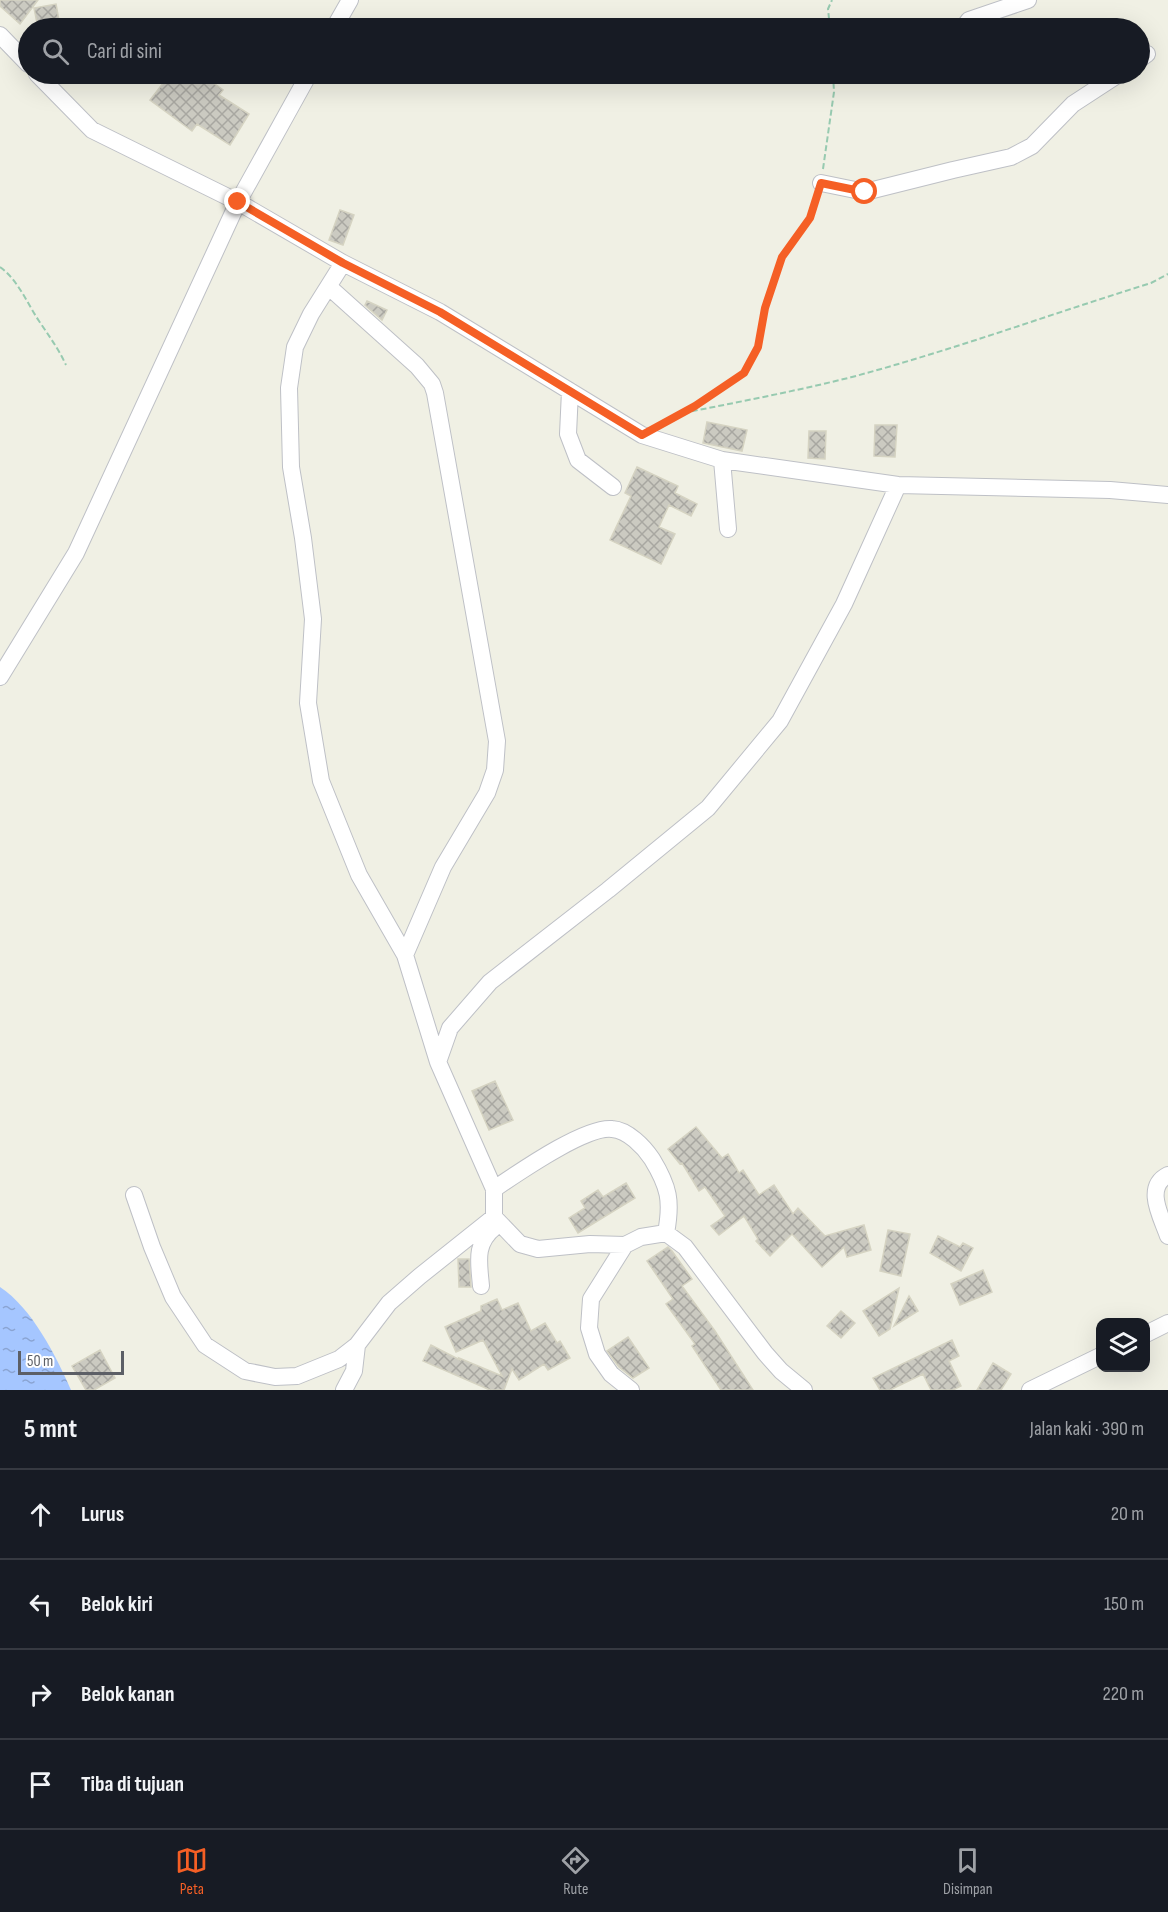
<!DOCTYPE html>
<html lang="id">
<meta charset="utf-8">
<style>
body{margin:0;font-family:"Sofia Sans Condensed",sans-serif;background:#242831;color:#f1f3f6}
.controls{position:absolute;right:18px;bottom:18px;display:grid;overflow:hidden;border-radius:12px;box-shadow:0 6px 24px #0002}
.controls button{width:54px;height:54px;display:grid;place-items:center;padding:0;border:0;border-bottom:2px solid #363941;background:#171b24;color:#f1f3f6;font:30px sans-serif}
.scale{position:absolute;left:18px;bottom:15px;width:106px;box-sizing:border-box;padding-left:6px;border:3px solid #5c5f66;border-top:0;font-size:16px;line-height:21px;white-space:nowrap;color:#5c5f66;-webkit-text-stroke:4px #fff;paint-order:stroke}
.stop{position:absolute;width:18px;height:18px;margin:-14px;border:4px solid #f55f25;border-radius:50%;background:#fff}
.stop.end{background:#f55f25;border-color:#fff;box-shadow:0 2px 6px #0008}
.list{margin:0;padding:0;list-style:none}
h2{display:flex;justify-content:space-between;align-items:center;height:78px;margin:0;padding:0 24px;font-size:26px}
h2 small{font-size:20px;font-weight:400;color:#9ea1a6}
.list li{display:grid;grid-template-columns:39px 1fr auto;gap:18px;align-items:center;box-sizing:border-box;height:90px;padding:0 24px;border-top:2px solid #363941}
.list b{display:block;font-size:22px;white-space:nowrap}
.list em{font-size:20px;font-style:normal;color:#9ea1a6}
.icon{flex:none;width:33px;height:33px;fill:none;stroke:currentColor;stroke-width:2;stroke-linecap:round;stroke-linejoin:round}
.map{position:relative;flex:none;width:1168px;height:1390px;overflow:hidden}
.search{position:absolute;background:#171b24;box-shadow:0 6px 24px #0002;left:18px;right:18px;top:18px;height:66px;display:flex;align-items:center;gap:15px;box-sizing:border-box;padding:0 21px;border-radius:33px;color:#9ea1a6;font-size:22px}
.sheet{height:438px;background:#171b24}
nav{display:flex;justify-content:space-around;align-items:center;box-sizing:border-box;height:84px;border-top:2px solid #363941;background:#171b24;font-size:16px;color:#9ea1a6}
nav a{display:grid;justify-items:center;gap:3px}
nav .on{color:#f55f25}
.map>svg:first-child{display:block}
.water{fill:url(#water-ripples)}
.building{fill:url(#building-cross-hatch);stroke:#d5d3c2;stroke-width:1.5}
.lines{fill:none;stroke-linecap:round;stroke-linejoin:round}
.minor-casing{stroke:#bec0c6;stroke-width:18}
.path{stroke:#97cab0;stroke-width:2;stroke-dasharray:6 3;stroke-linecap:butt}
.minor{stroke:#fff;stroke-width:16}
.route{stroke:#f55f25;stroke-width:8}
</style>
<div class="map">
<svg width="1168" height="1390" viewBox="0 0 1168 1390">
<defs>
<pattern id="water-ripples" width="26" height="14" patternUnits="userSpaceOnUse" patternTransform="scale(1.5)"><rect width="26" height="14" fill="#a5c6ff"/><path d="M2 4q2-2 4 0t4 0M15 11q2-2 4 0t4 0" fill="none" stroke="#8aa4d2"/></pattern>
<pattern id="building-cross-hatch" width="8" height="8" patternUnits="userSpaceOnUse" patternTransform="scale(1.5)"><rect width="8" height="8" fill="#cbcac1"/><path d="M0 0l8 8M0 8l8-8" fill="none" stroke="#a8a7a1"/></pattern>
</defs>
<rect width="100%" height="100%" fill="#f0f0e4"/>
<!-- water -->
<path class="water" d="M 0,1287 C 32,1308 56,1356 71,1390 L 0,1390 Z"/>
<!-- building -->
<path class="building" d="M 0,0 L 38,0 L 20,24 L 0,6 Z
M 56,4 L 60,26 L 38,28 L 34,8 Z
M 170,74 L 201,74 L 223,90 L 219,95 L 249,114 L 230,145 L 197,124 L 192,131 L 150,100 Z
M 340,210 L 354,215 L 343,245 L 329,240 Z
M 367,301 L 387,310 L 382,320 L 365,305 Z
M 707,422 L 747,430 L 742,451 L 703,443 Z
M 875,425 L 897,425 L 895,457 L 874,456 Z
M 809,431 L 826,431 L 825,459 L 808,458 Z
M 637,467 L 678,486 L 675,493 L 697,504 L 691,516 L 669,505 L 659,527 L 675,534 L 661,564 L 610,540 L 631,496 L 625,493 Z
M 495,1081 L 513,1120 L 489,1130 L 472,1091 Z
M 696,1127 L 722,1158 L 728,1154 L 739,1173 L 743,1170 L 759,1195 L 774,1185 L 793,1214 L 798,1208 L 825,1236 L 864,1225 L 871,1250 L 847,1257 L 844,1247 L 822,1267 L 792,1234 L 770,1256 L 756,1241 L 758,1239 L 744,1216 L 719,1235 L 711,1226 L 725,1216 L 705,1187 L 699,1191 L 682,1163 L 680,1164 L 668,1149 Z
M 626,1183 L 635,1198 L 578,1233 L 569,1218 L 585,1208 L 581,1201 L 598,1190 L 603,1197 Z
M 888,1230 L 910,1234 L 901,1276 L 880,1271 Z
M 938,1236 L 960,1247 L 963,1243 L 973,1248 L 961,1271 L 930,1253 Z
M 668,1247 L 672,1251 L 692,1279 L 682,1286 L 715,1331 L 753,1390 L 721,1390 L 692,1346 L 695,1344 L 666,1304 L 673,1299 L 647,1261 Z
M 458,1259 L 469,1259 L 471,1287 L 459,1287 Z
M 983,1270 L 992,1292 L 960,1305 L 951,1284 Z
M 899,1288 L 890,1329 L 879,1336 L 863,1311 Z
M 909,1296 L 918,1311 L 894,1326 Z
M 497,1299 L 502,1310 L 518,1303 L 531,1331 L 545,1323 L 557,1343 L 560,1341 L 570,1358 L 548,1370 L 544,1364 L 519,1380 L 512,1369 L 504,1390 L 490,1390 L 423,1361 L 431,1345 L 460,1360 L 459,1358 L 502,1376 L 483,1340 L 456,1352 L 445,1327 L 481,1311 L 481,1306 Z
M 841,1311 L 855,1323 L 841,1338 L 827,1326 Z
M 628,1337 L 649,1368 L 633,1378 L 619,1367 L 607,1351 Z
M 952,1340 L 959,1356 L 949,1361 L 961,1386 L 953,1390 L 931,1390 L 923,1374 L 890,1390 L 880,1390 L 873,1378 Z
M 100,1350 L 115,1378 L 94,1390 L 86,1390 L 72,1366 Z
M 993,1363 L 1011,1374 L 1001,1390 L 977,1390 Z"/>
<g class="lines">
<defs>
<path id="minor" d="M 334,28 L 350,0
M 963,28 L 969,20 L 1028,0
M 0,35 L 28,64
M 1140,59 L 1147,54
M 37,74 L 92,130 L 238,202 L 343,263 L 440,312 L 642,435 L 722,460 L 898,485 L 1110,490 L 1168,495
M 821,183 L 865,192 L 953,170 L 1011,157 L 1032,146 L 1073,104 L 1119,74
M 343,263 L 311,314 L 295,347 L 289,388 L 291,467 L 303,538 L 313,619 L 308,703 L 321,781 L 359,875 L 405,955 L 438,1062
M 329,287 L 417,366 L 432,384 L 435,393 L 497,741 L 495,770 L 487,793 L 443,867 L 405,955
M 570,391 L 568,434 L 578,460 L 613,487
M 722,460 L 728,529
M 0,677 L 76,553 L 238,202 L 309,74
M 1168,1175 C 1144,1187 1161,1216 1168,1236
M 494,1189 C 518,1173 585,1126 612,1129 C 628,1130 644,1147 652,1159 C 669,1187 672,1201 666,1233
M 134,1195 L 152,1247 L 173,1297 L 205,1345 L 245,1371 L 275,1377 L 297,1376 L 339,1359 L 357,1345 L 389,1303 L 420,1276 L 494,1217
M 625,1245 L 591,1299 L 589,1328 L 597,1354 L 611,1374 L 631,1390
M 481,1286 C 479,1262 474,1244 495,1227
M 1146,1334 L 1168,1323
M 344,1390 L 354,1371 L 357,1345
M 804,1390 L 781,1371 L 765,1353 L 685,1247 L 666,1233 L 641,1237 L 625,1245 L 590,1244 L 538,1249 L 520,1244 L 494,1217 L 494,1189 L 438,1062 L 450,1028 L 490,982 L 608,890 L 708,808 L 780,721 L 844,604 L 898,485
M 1030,1390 L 1100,1356"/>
</defs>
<!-- minor casing -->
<use href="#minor" class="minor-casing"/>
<!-- path -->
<path class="path" d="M 830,28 L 828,9 L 832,0
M 823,169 L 834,92 L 833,74
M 0,267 C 18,280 27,303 39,321 C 49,336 58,348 66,365
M 687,411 L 744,373 L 758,347 L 765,308 L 782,257 L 810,218 L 816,198
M 683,413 C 739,402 796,391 852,377 C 953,350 1051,314 1151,283 L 1168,274
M 663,424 L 682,414"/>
<!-- minor -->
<use href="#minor" class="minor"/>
</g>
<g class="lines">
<!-- route -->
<path class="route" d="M 238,202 L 343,263 L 440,312 L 642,435 L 695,406 L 744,373 L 758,347 L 765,308 L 782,257 L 810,218 L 821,183 L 865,192"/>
</g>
</svg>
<div class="controls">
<button><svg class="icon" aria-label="layers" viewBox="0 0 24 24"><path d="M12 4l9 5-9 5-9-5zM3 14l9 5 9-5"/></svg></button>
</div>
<div class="scale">50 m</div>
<div class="stop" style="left:865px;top:192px"></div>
<div class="stop end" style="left:238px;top:202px"></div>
<div class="search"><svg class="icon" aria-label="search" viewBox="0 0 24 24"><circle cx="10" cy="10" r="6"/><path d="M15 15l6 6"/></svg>Cari di sini</div>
</div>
<section class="sheet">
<h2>5 mnt<small>Jalan kaki · 390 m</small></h2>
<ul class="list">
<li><svg class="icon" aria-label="ahead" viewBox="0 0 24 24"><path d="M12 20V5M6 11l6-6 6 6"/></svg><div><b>Lurus</b></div><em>20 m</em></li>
<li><svg class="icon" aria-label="left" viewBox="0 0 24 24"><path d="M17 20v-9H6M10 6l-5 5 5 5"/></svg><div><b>Belok kiri</b></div><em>150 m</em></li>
<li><svg class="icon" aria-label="right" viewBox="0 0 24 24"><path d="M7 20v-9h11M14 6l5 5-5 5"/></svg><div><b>Belok kanan</b></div><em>220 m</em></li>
<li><svg class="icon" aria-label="arrive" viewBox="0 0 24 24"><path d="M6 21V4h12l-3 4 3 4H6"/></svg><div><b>Tiba di tujuan</b></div></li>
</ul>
</section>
<nav>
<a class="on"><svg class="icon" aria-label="map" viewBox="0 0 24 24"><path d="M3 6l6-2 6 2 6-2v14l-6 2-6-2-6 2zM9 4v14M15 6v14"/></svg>Peta</a>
<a><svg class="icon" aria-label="directions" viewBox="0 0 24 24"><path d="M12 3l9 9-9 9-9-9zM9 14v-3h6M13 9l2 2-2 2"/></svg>Rute</a>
<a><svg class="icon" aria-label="saved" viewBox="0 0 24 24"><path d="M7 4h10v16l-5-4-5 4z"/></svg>Disimpan</a>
</nav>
